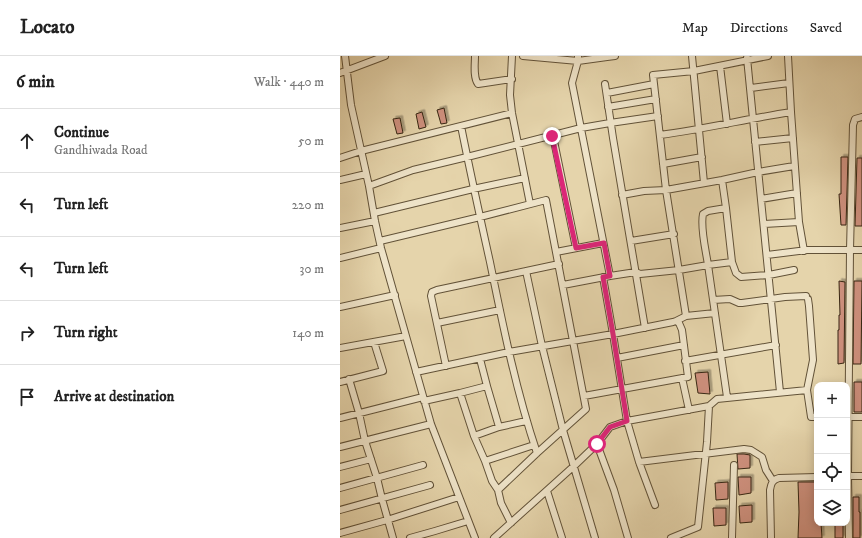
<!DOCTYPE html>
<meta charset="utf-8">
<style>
body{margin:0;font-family:"IM FELL DW Pica",serif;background:#f6f6f6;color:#222}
.controls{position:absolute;right:12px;bottom:12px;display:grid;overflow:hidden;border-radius:8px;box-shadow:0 2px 10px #0003}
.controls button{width:36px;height:36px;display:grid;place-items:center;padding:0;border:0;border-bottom:1px solid #e0e0e0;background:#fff;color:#222;font:20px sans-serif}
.stop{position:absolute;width:12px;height:12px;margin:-9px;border:3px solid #db2777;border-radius:50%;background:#fff}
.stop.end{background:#db2777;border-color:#fff;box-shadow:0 1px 4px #0008}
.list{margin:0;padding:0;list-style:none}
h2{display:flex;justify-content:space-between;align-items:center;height:52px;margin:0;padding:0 16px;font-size:17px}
h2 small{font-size:13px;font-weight:400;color:#767676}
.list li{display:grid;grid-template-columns:26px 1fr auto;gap:12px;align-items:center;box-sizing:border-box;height:64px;padding:0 16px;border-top:1px solid #e0e0e0}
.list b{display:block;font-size:15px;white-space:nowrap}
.list p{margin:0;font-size:13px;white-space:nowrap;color:#767676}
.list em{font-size:13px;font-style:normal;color:#767676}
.icon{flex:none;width:22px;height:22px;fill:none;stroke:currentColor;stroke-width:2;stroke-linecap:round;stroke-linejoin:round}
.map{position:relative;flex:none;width:522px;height:482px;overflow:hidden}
header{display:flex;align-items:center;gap:24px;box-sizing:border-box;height:56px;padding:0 20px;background:#fff;border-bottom:1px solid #e0e0e0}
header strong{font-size:19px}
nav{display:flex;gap:22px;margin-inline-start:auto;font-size:14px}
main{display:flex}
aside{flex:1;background:#fff}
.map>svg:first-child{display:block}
.building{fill:#cf917f;stroke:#362612;filter:url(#shadow)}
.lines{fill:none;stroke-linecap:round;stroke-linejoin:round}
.minor-casing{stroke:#625238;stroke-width:8}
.minor{stroke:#eee3c8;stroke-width:6}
.route{stroke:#db2777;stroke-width:5}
</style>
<header>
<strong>Locato</strong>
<nav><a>Map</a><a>Directions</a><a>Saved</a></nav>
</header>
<main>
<aside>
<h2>6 min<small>Walk · 440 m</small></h2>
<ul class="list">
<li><svg class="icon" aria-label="ahead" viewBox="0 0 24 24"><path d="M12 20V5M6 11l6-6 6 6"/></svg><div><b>Continue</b><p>Gandhiwada Road</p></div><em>50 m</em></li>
<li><svg class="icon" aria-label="left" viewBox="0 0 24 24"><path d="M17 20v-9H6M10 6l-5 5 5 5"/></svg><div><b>Turn left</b></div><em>220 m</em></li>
<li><svg class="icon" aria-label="left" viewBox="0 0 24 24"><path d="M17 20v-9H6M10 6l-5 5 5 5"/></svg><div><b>Turn left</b></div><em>30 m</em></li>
<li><svg class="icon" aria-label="right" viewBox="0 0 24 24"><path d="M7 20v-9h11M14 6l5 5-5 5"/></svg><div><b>Turn right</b></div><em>140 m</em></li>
<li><svg class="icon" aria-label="arrive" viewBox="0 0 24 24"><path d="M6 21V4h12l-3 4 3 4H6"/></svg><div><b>Arrive at destination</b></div></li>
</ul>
</aside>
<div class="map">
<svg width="522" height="482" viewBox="0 0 522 482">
<defs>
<filter id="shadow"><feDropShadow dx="2.5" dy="-2.5" stdDeviation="0" flood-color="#0004"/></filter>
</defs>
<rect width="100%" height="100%" fill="#e5d4ab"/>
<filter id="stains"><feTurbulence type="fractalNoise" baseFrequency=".005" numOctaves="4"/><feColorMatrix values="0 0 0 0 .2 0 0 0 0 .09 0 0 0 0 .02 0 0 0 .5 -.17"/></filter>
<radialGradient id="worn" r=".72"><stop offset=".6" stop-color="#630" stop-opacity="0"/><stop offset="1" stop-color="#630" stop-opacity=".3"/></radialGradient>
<!-- building -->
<path class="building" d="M 104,52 L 107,67 L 101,68 L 97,54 Z
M 82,56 L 86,71 L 79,73 L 76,58 Z
M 60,62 L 63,77 L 57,78 L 53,63 Z
M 501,101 L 508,101 L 506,169 L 501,169 L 499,138 L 501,138 Z
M 517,102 L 522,102 L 522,170 L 515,170 Z
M 499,225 L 505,226 L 504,307 L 498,308 L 498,274 L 499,274 L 499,259 L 500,259 Z
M 514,225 L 522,225 L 521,308 L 513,308 Z
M 368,316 L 370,338 L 358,337 L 355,317 Z
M 514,326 L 522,326 L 522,356 L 514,356 Z
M 397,398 L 404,398 L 410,399 L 410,412 L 398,413 Z
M 398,421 L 411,421 L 411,437 L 399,439 Z
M 388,426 L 388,443 L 376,444 L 375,427 Z
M 458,426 L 477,426 L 477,467 L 481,467 L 482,482 L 458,482 L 459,456 Z
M 513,441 L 519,441 L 519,456 L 520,456 L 520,482 L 513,482 Z
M 412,449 L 412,466 L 400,467 L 399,450 Z
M 373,452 L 386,452 L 386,469 L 374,470 Z
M 495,467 L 503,467 L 503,482 L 495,482 Z"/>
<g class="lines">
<defs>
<path id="minor" d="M 5,0 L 11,49 L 29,130 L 35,165 L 41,192 L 91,368 L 135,482
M 135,0 C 135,8 133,21 138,28 L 145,27 L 172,23
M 172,0 L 170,39 L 172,57 L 190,148
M 183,0 L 238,5 L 267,1
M 238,0 L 238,5 L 232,27 L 270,220
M 268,0 L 267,1 L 275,0
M 352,0 L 364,127
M 448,0 L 451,56 L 459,166 L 464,195
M 407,2 L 440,336
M 380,10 L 387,68
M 0,17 L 45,0
M 265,28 L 273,82 L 305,272
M 411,32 L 449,27
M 267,37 L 314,28
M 268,51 L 316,43
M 121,70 C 130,115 140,161 150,206 C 163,270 176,335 197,397
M 320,79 C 364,73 407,63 451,56
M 213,80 L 236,192
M 415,86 L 453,82
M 0,102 L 21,95 L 172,57
M 323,108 L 362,101
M 0,124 L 26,118
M 382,124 L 386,152 L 392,206 L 368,209 L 387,341
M 29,130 L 73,114 L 127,101 L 241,72 L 270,67 L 318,60
M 282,139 L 304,135 L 326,134 L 382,124 L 418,116 L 454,110
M 421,143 L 457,137
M 34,157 L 133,133 L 185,122
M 424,168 L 459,166
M 0,172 L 35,165
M 40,185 L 140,161 L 206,144 L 246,353 L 197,397 L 158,434
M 291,185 L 334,178
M 216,196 L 263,187
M 427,199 L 467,194 L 522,194
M 0,202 L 41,192
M 392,206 L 396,217 L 401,221 L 429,219 L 454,214
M 186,215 L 202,290 L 223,374 L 255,482
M 263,221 L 273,278 L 287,365 L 299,406 L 315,449
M 223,229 L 270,220 L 296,216 L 300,218 L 339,214 L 368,209 C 366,195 360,172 363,158 L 368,155 L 386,152
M 373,244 L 390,243 L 399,247 L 402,247 L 445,241 L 466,240
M 0,251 L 55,239
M 346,260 L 326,134 L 313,19 L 354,15 L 428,0
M 336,265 L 346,260 L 375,257
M 97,267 L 160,254
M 0,292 L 66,280
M 277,302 L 344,289
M 140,303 L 147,330 L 159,371
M 345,305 L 436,289
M 106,310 L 91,240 L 92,236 L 97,234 L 219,208
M 76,316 L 169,296 L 273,278 L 333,266 L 336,265 L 339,267 L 342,274 L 348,321 L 244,340
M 342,322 L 349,354
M 9,323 L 19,357 L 25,385 L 37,422 L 42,443 L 53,482
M 0,326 L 43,315 L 34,286
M 467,334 L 473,304 L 469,250 L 468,243
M 120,337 L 134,380 L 145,405 L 152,425 L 158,434 L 161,447 L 171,467
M 84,345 L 120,337 L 147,330
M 507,361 L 522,361
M 0,362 L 83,341
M 134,380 L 159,371 L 186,365
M 257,388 L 274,434 L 288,482
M 0,391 L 91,368
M 145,405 L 194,389
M 299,406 L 404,393 L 411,394 L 422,401 L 426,414 L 433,425
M 0,411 L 31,403
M 507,420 L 522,420
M 0,432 L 83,409
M 207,435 L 222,482
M 0,454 L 90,429
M 0,477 L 47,464 L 119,441
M 70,482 L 95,475 L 128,465
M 154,482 L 234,410 L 257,388 L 270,371 L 287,365 L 369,350
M 331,482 L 358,471 L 367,386 L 369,350 L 377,343 L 467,334 L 471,361 L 477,361
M 392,482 L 394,409
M 431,482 L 430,434 C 431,428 432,424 439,422 L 477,421
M 509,482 L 508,420 L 510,194 L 513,69 L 515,63 L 522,61"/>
</defs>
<!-- minor casing -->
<use href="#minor" class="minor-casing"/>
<!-- minor -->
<use href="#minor" class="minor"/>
</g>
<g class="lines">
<!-- route -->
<path class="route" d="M 212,80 L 236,192 L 264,187 L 270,220 L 263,221 L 273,278 L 287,365 L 270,371 L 257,388"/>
</g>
<rect width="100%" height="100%" filter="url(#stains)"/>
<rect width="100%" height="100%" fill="url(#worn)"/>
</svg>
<div class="controls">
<button>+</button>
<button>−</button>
<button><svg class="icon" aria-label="locate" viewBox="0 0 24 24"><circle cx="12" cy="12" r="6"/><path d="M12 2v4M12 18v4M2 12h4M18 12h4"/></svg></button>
<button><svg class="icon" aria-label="layers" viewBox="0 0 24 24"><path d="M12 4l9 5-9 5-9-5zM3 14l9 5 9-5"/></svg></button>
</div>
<div class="stop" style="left:257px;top:388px"></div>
<div class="stop end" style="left:212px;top:80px"></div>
</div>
</main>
